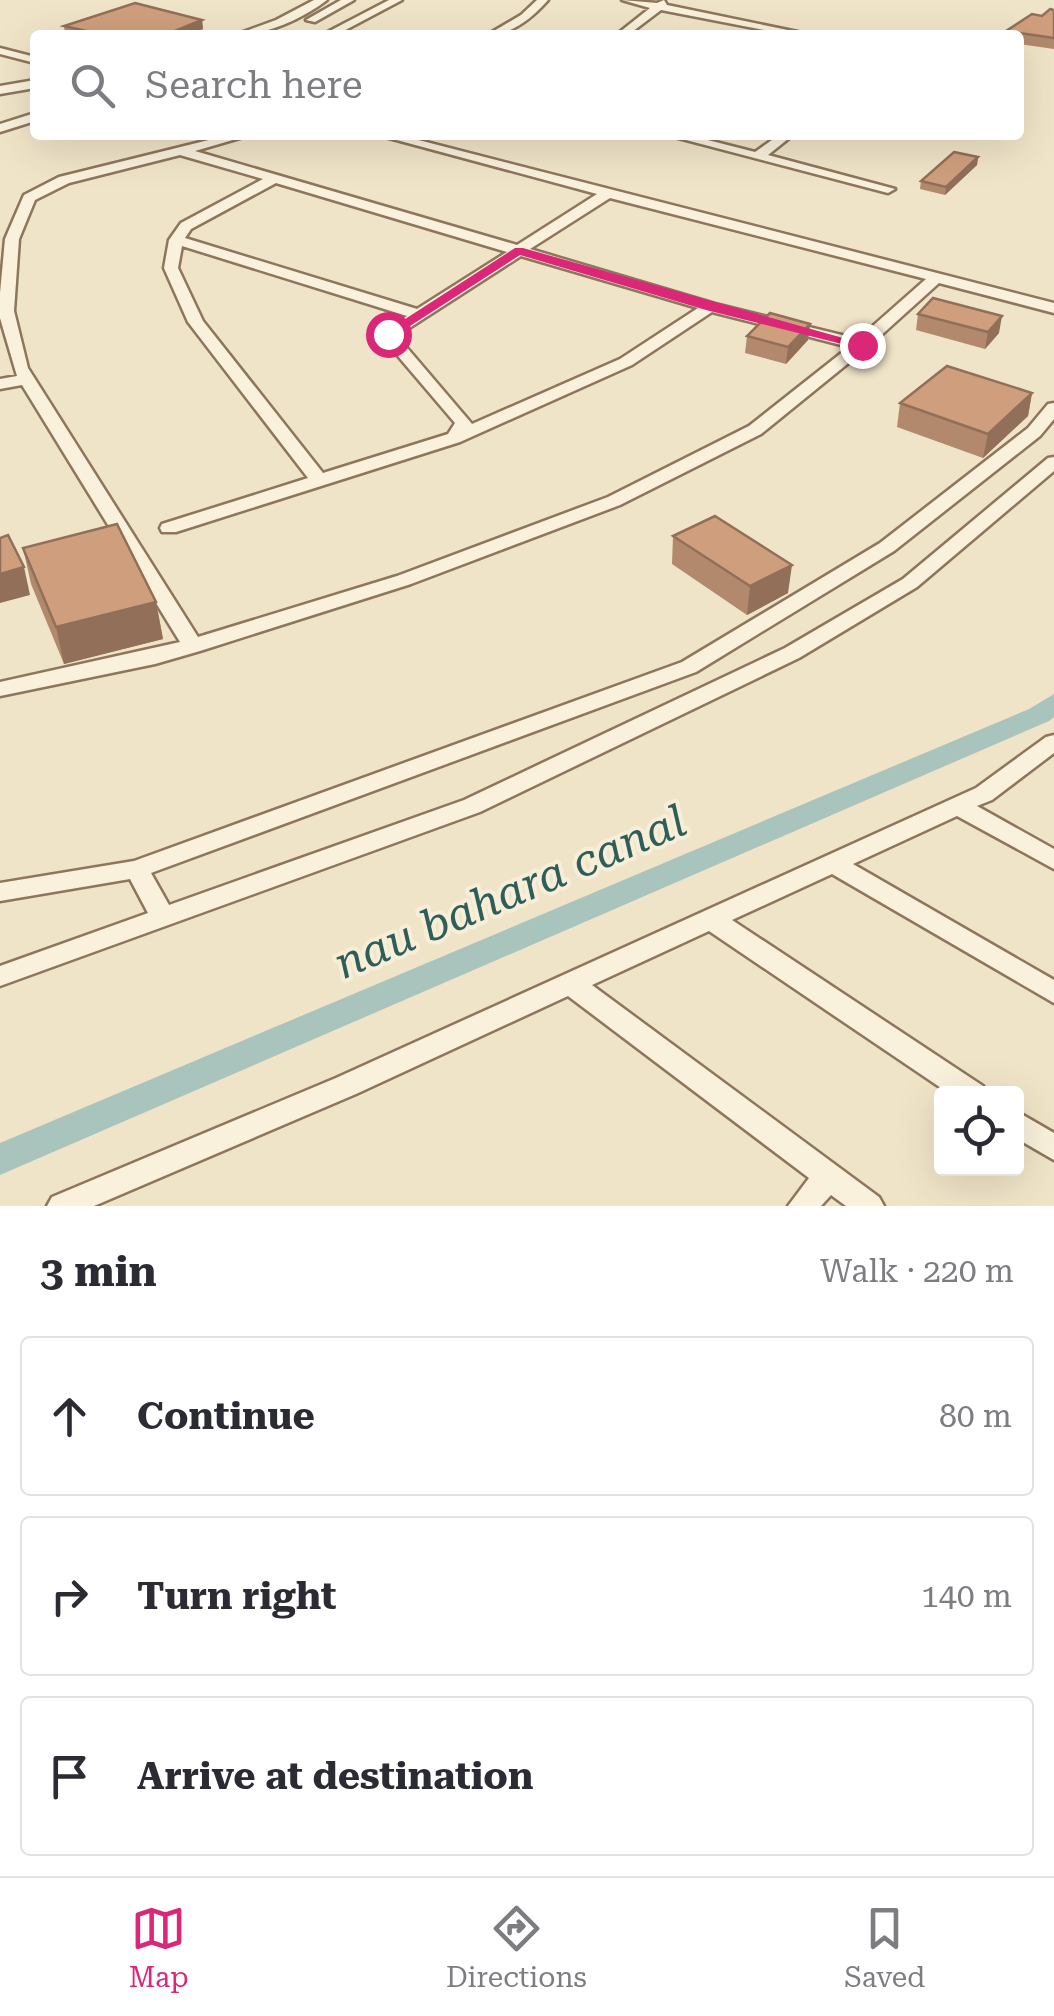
<!DOCTYPE html>
<meta charset="utf-8">
<style>
body{margin:0;font-family:"Roboto Serif",serif;background:#f7f7f7;color:#2b2b33}
.controls{position:absolute;right:30px;bottom:30px;display:grid;overflow:hidden;border-radius:10px;box-shadow:0 10px 40px #0002}
.controls button{width:90px;height:90px;display:grid;place-items:center;padding:0;border:0;border-bottom:2px solid #e1e1e2;background:#fff;color:#2b2b33;font:50px sans-serif}
.stop{position:absolute;width:30px;height:30px;margin:-22px;border:8px solid #db2777;border-radius:50%;background:#fff}
.stop.end{background:#db2777;border-color:#fff;box-shadow:0 2px 10px #0008}
.list{margin:0;padding:0;list-style:none}
h2{display:flex;justify-content:space-between;align-items:center;height:130px;margin:0;padding:0 40px;font-size:42px}
h2 small{font-size:32px;font-weight:400;color:#7c7c81}
.list li{display:grid;grid-template-columns:65px 1fr auto;gap:30px;align-items:center;box-sizing:border-box;height:160px;margin:0 20px 20px;padding:0 20px;border:2px solid #e1e1e2;border-radius:10px}
.list b{display:block;font-size:38px;white-space:nowrap}
.list em{font-size:32px;font-style:normal;color:#7c7c81}
.icon{flex:none;width:55px;height:55px;fill:none;stroke:currentColor;stroke-width:2;stroke-linecap:round;stroke-linejoin:round}
.map{position:relative;flex:none;width:1054px;height:1206px;overflow:hidden}
.search{position:absolute;background:#fff;box-shadow:0 10px 40px #0002;left:30px;right:30px;top:30px;height:110px;display:flex;align-items:center;gap:25px;box-sizing:border-box;padding:0 35px;border-radius:10px;color:#7c7c81;font-size:38px}
.sheet{height:670px;background:#fff}
nav{display:flex;justify-content:space-around;align-items:center;box-sizing:border-box;height:140px;border-top:2px solid #e1e1e2;background:#fff;font-size:28px;color:#7c7c81}
nav a{display:grid;justify-items:center;gap:5px}
nav .on{color:#db2777}
.map>svg:first-child{display:block}
.lines{fill:none;stroke-linecap:round;stroke-linejoin:round}
.canal{fill:#a9c4bc;fill-rule:evenodd}
.minor-casing{stroke:#8d765c;stroke-width:5}
.minor{fill:#faf1dc;fill-rule:evenodd}
.wall{fill:#b2896c}
.shaded-wall{fill:#916f58}
.building{fill:#cf9f7d;stroke:#916f58;stroke-width:2.5}
.route{fill:#db2777}
.labels{text-anchor:middle;dominant-baseline:central;stroke-width:8;stroke-linejoin:round;paint-order:stroke}
.near-water-label{font-size:45px;font-style:italic;fill:#2f5d5a;stroke:#f7eed8}
</style>
<div class="map">
<svg width="1054" height="1206" viewBox="0 0 1054 1206">
<rect width="100%" height="100%" fill="#f0e4c8"/>
<g class="lines">
<!-- canal -->
<path class="canal" d="M 1054,694 L 1054,717 L 1049,721 L 0,1175 L 0,1143 L 1029,709 Z"/>
<defs>
<path id="minor" d="M 314,0 L 327,0 C 302,19 267,35 235,35 L 276,20 Z
M 341,0 L 354,0 L 315,22 L 306,20 Z
M 389,0 L 402,0 L 336,35 L 322,35 Z
M 537,0 L 548,0 C 532,18 512,35 487,35 L 521,15 Z
M 622,0 L 657,3 L 664,0 L 667,5 L 812,35 L 790,35 L 661,10 L 628,35 L 616,35 L 650,8 Z
M 0,48 L 35,57 L 35,63 L 0,54 Z
M 35,80 L 35,88 L 0,94 L 0,86 Z
M 35,113 L 35,121 L 0,132 L 0,124 Z
M 229,135 L 250,135 L 195,151 L 517,245 L 597,194 L 378,135 L 399,135 L 1054,303 L 1054,313 L 939,283 L 867,348 L 761,434 L 620,505 L 411,584 L 200,651 L 155,664 L 0,696 L 0,682 L 180,642 L 22,385 L 0,389 L 0,379 L 17,376 L 0,318 L 0,293 L 5,239 L 24,195 L 59,177 ZM 180,155 L 263,179 L 181,223 L 169,240 L 164,268 L 188,322 L 308,478 L 162,524 L 160,528 L 162,532 L 176,532 L 460,442 L 632,365 L 712,312 L 849,347 L 749,426 L 608,497 L 397,576 L 198,637 L 28,368 L 14,311 L 19,239 L 35,200 L 69,183 ZM 276,183 L 507,252 L 417,309 L 185,238 L 191,229 ZM 610,198 L 926,279 L 858,339 L 715,304 L 530,249 ZM 182,246 L 407,316 L 380,335 L 455,423 L 448,434 L 323,473 L 203,321 L 178,268 ZM 521,256 L 698,308 L 620,359 L 472,424 L 397,336 Z
M 667,135 L 688,135 L 755,152 L 779,135 L 793,135 L 768,155 L 895,189 L 888,193 Z
M 1054,403 L 1054,419 L 1040,436 L 894,551 L 696,672 L 151,873 L 169,905 L 464,800 L 785,648 L 903,579 L 1048,458 L 1054,457 L 1054,471 L 917,587 L 799,658 L 480,812 L 0,986 L 0,966 L 148,913 L 130,879 L 0,901 L 0,883 L 134,861 L 682,662 L 880,543 L 1028,428 L 1048,404 Z
M 1054,735 L 1054,753 L 992,800 L 977,806 L 1054,849 L 1054,869 L 957,816 L 853,864 L 1054,980 L 1054,1003 L 832,874 L 732,920 L 983,1086 L 987,1094 L 950,1094 L 709,931 L 592,985 L 879,1197 L 884,1206 L 846,1206 L 831,1195 L 821,1206 L 788,1206 L 809,1178 L 568,996 L 356,1094 L 94,1206 L 47,1206 L 52,1197 L 336,1078 L 976,788 L 1046,737 Z
M 1016,1111 L 1054,1133 L 1054,1160 L 1016,1138 Z"/>
</defs>
<!-- minor casing -->
<use href="#minor" class="minor-casing"/>
<!-- minor -->
<use href="#minor" class="minor"/>
</g>
<!-- wall -->
<path class="wall" d="M 1054,10 L 1054,49 L 1019,44 L 1019,35 L 1006,35 L 1006,31 Z
M 202,20 L 203,29 L 188,35 L 65,35 L 64,26 Z
M 978,157 L 977,165 L 945,195 L 920,189 L 921,181 Z
M 918,314 L 999,333 L 985,349 L 916,330 Z
M 810,324 L 808,340 L 786,364 L 745,353 L 747,336 Z
M 1032,393 L 1028,416 L 983,458 L 897,427 L 900,403 Z
M 673,536 L 788,593 L 747,615 L 672,564 Z
M 23,548 L 156,602 L 163,639 L 64,664 L 31,584 Z"/>
<!-- shaded-wall -->
<path class="shaded-wall" d="M 202,20 L 203,29 L 188,35 L 165,35 Z
M 978,157 L 977,165 L 945,195 L 946,187 Z
M 1002,316 L 999,333 L 985,349 L 988,332 Z
M 810,324 L 808,340 L 786,364 L 788,347 Z
M 1032,393 L 1028,416 L 983,458 L 988,434 Z
M 792,565 L 788,593 L 747,615 L 750,586 Z
M 24,567 L 30,595 L 0,603 L 0,574 Z
M 156,602 L 163,639 L 64,664 L 56,627 Z"/>
<!-- building -->
<path class="building" d="M 135,3 L 202,20 L 165,35 L 104,35 L 64,26 Z
M 1050,9 L 1054,10 L 1054,38 L 1006,31 L 1032,14 L 1042,16 Z
M 954,152 L 978,157 L 946,187 L 921,181 Z
M 933,298 L 1002,316 L 988,332 L 918,314 Z
M 770,313 L 810,324 L 788,347 L 747,336 Z
M 947,366 L 1032,393 L 988,434 L 900,403 Z
M 715,516 L 792,565 L 750,586 L 673,536 Z
M 117,524 L 156,602 L 56,627 L 23,548 Z
M 8,535 L 24,567 L 0,574 L 0,538 Z"/>
<!-- route -->
<path class="route" d="M 515,248 L 523,248 L 868,345 L 862,349 L 706,310 L 520,255 L 393,337 L 382,334 Z"/>
<g class="labels">
<!-- near-water labels -->
<g class="near-water-label">
<text transform="translate(510 892) rotate(-23)">nau bahara canal</text>
</g>
</g>
</svg>
<div class="controls">
<button><svg class="icon" aria-label="locate" viewBox="0 0 24 24"><circle cx="12" cy="12" r="6"/><path d="M12 2v4M12 18v4M2 12h4M18 12h4"/></svg></button>
</div>
<div class="stop" style="left:388px;top:334px"></div>
<div class="stop end" style="left:862px;top:345px"></div>
<div class="search"><svg class="icon" aria-label="search" viewBox="0 0 24 24"><circle cx="10" cy="10" r="6"/><path d="M15 15l6 6"/></svg>Search here</div>
</div>
<section class="sheet">
<h2>3 min<small>Walk · 220 m</small></h2>
<ul class="list">
<li><svg class="icon" aria-label="ahead" viewBox="0 0 24 24"><path d="M12 20V5M6 11l6-6 6 6"/></svg><div><b>Continue</b></div><em>80 m</em></li>
<li><svg class="icon" aria-label="right" viewBox="0 0 24 24"><path d="M7 20v-9h11M14 6l5 5-5 5"/></svg><div><b>Turn right</b></div><em>140 m</em></li>
<li><svg class="icon" aria-label="arrive" viewBox="0 0 24 24"><path d="M6 21V4h12l-3 4 3 4H6"/></svg><div><b>Arrive at destination</b></div></li>
</ul>
</section>
<nav>
<a class="on"><svg class="icon" aria-label="map" viewBox="0 0 24 24"><path d="M3 6l6-2 6 2 6-2v14l-6 2-6-2-6 2zM9 4v14M15 6v14"/></svg>Map</a>
<a><svg class="icon" aria-label="directions" viewBox="0 0 24 24"><path d="M12 3l9 9-9 9-9-9zM9 14v-3h6M13 9l2 2-2 2"/></svg>Directions</a>
<a><svg class="icon" aria-label="saved" viewBox="0 0 24 24"><path d="M7 4h10v16l-5-4-5 4z"/></svg>Saved</a>
</nav>
